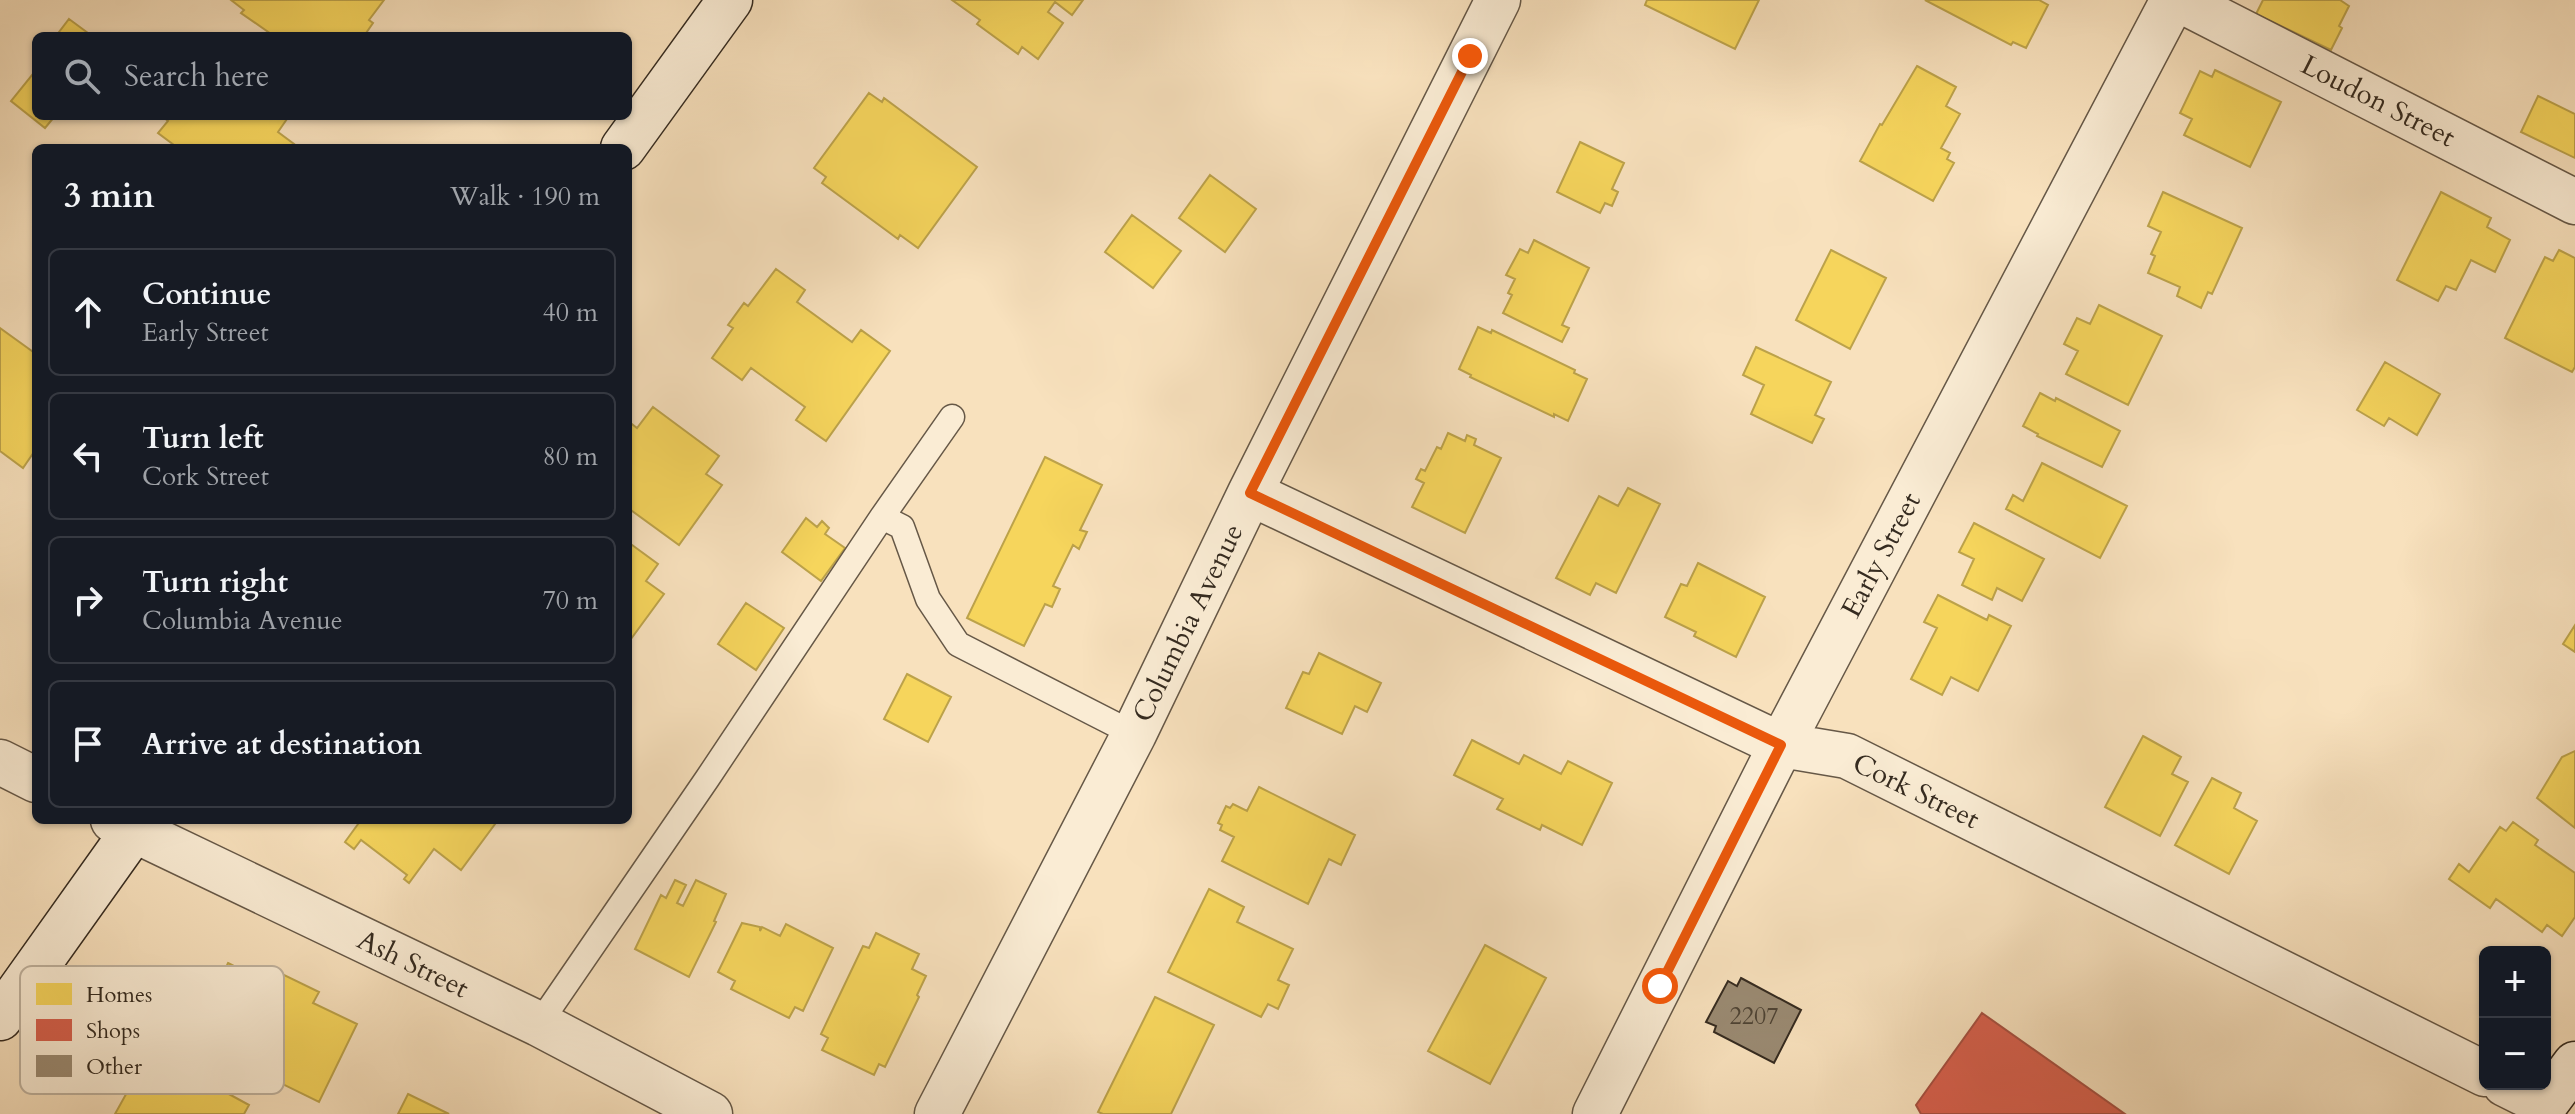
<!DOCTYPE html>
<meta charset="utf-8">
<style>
body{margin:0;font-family:Cardo,serif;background:#242831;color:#f1f3f6}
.controls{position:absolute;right:24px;bottom:24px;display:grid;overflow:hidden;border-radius:12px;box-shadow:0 2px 6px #0004}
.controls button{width:72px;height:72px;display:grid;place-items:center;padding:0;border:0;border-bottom:2px solid #363941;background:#171b24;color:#f1f3f6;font:40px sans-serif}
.stop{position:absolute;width:24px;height:24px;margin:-18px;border:6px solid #ea580c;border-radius:50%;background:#fff}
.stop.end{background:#ea580c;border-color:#fff;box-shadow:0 2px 8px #0008}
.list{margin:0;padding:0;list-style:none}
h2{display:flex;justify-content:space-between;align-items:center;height:104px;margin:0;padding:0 32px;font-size:34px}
h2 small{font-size:26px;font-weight:400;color:#9ea1a6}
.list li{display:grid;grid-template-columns:52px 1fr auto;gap:24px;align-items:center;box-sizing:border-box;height:128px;margin:0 16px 16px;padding:0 16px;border:2px solid #363941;border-radius:12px}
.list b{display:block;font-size:30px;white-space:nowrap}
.list p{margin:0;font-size:26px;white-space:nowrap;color:#9ea1a6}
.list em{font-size:26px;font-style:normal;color:#9ea1a6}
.icon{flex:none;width:44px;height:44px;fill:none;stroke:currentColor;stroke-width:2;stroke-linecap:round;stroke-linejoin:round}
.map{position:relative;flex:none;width:2575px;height:1114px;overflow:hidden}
.search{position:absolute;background:#171b24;box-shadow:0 2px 6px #0004;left:32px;top:32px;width:600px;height:88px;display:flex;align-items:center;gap:20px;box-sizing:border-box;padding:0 28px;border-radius:12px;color:#9ea1a6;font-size:30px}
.panel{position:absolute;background:#171b24;box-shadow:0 2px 6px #0004;left:32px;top:144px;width:600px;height:680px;border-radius:12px}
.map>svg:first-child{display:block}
.homes{fill:#f6d55c;stroke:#bca24a;stroke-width:2}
.shops{fill:#d6604d;stroke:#a65040;stroke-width:2}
.building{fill:#9a8a72;stroke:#352b20;stroke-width:2}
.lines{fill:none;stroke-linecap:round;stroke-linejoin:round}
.lane-casing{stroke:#665847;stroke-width:27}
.street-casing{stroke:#665847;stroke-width:47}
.secondary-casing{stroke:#352b20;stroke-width:47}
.lane{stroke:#faecd4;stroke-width:24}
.street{stroke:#faecd4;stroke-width:44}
.secondary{stroke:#faecd4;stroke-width:44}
.route{stroke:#ea580c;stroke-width:10}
.labels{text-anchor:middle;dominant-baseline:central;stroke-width:8;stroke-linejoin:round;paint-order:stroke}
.number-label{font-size:24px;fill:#4e4334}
.street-label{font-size:28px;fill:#352b20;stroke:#faecd4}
.key{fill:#faecd4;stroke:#bfb29e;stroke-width:2}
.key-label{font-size:22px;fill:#352b20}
</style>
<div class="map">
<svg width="2575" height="1114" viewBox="0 0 2575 1114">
<rect width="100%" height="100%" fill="#f8e1bd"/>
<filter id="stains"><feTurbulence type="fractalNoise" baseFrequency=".0025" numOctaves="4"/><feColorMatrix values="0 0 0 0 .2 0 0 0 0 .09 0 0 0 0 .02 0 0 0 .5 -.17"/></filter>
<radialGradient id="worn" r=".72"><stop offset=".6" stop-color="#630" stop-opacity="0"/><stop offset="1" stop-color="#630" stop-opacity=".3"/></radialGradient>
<!-- homes -->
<path class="homes" d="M 231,0 L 384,0 L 369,20 L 373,23 L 364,36 L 274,36 L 241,13 L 244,10 Z
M 952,0 L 1083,0 L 1072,15 L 1055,2 L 1048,12 L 1063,23 L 1038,59 L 1022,47 L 1018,54 L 977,24 L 980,20 Z
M 1647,0 L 1759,0 L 1735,49 L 1645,5 Z
M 1925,0 L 2039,0 L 2048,5 L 2026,48 L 2013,42 L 2011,45 Z
M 2263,0 L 2340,0 L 2349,6 L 2339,26 L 2342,28 L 2331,50 L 2256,14 Z
M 69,19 L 92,36 L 56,36 Z
M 1917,66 L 1956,87 L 1946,106 L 1960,114 L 1941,148 L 1950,153 L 1947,159 L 1954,163 L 1933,201 L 1860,161 L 1880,124 L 1882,125 Z
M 36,70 L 36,116 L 55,116 L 45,128 L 11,101 Z
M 2215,70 L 2281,102 L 2250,167 L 2184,135 L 2192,119 L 2180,113 L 2200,71 L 2212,77 Z
M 869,93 L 882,102 L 884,98 L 977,167 L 918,248 L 900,235 L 898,239 L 822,183 L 826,177 L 814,168 Z
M 2538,96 L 2575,114 L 2575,158 L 2521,132 Z
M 162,116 L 289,116 L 278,132 L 294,144 L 291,148 L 178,148 L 158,133 L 168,121 Z
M 1580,142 L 1624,163 L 1612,189 L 1618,192 L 1612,206 L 1605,203 L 1600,213 L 1557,192 Z
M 1210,175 L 1256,209 L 1225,252 L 1179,218 Z
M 2163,192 L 2242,228 L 2212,294 L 2208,292 L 2201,308 L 2177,296 L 2180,287 L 2148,273 L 2155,256 L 2151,254 L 2161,232 L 2148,226 Z
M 2441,192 L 2491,218 L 2487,227 L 2510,240 L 2495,272 L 2471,260 L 2456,290 L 2446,286 L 2438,301 L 2397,280 Z
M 1132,215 L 1181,251 L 1153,288 L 1105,252 Z
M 1534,240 L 1589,268 L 1562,325 L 1569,328 L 1562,342 L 1503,313 L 1512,295 L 1508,293 L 1515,279 L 1506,275 L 1520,249 L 1528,253 Z
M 1831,250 L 1886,278 L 1850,349 L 1796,320 Z
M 2559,250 L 2575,258 L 2575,367 L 2572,372 L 2505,338 L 2545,257 L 2553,261 Z
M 776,269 L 805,290 L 797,302 L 852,342 L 861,330 L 890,351 L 826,441 L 796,420 L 805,407 L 751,368 L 742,380 L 712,358 L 733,328 L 728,325 L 744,303 L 748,306 Z
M 2099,305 L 2162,336 L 2128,405 L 2066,374 L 2078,351 L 2064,344 L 2077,318 L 2090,324 Z
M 1478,327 L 1491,333 L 1492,330 L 1575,370 L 1574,373 L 1587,379 L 1568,421 L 1554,414 L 1554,417 L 1470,377 L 1471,375 L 1459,369 Z
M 0,328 L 36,354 L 36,449 L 23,468 L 0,451 Z
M 1756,347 L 1831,382 L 1815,415 L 1824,419 L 1812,443 L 1751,414 L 1764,385 L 1743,375 Z
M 2385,362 L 2440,394 L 2417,435 L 2389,418 L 2384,426 L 2357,410 Z
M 2040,393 L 2055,401 L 2056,398 L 2120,431 L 2102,467 L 2037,436 L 2038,434 L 2023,426 Z
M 653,407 L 719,456 L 706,474 L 722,485 L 679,545 L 628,508 L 628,421 L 637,428 Z
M 1448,433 L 1465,441 L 1467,435 L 1476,439 L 1474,445 L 1501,458 L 1465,533 L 1412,507 L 1424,483 L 1416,479 L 1421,469 L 1425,471 L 1437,447 L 1441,449 Z
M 1045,457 L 1102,485 L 1080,530 L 1087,532 L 1079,549 L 1073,545 L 1053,586 L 1060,589 L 1052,607 L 1045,604 L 1024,646 L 967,618 Z
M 2042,463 L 2127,506 L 2100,558 L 2006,509 L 2013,495 L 2023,501 Z
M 1628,488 L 1660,504 L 1616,593 L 1596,583 L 1590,595 L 1556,578 L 1599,496 L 1618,506 Z
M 806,518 L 817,527 L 822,521 L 829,528 L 825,534 L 845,548 L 821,581 L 782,552 Z
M 1974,523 L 2044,559 L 2022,601 L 1997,588 L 1992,600 L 1962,585 L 1974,559 L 1959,552 Z
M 628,542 L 658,564 L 646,581 L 664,594 L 628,643 Z
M 1698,563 L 1765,597 L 1736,657 L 1694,636 L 1696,632 L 1665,617 L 1681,584 L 1687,586 Z
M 1938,595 L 1987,620 L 1989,615 L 2011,626 L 1978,691 L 1951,677 L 1942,695 L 1911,679 L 1937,628 L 1924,622 Z
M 746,603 L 784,628 L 756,670 L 718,644 Z
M 2575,625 L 2575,652 L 2563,644 Z
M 1319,653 L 1381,683 L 1367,712 L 1355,706 L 1342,734 L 1286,708 L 1303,672 L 1309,674 Z
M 907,674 L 951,697 L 928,742 L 884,719 Z
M 2143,736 L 2181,757 L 2172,774 L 2188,782 L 2160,836 L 2105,807 Z
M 1472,740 L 1519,764 L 1524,755 L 1561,774 L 1568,761 L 1612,783 L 1582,845 L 1542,825 L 1540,830 L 1497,809 L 1503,799 L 1454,775 Z
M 2575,751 L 2575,828 L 2537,798 L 2562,757 Z
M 2212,778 L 2241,793 L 2234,808 L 2257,821 L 2229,874 L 2175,845 Z
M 1259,787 L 1355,835 L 1341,865 L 1329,859 L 1308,904 L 1222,861 L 1234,837 L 1220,830 L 1222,825 L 1218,823 L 1226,806 L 1230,808 L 1233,804 L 1247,811 Z
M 361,820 L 498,820 L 461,870 L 434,849 L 409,883 L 404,879 L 407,875 L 361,840 L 354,849 L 345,842 Z
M 2513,822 L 2538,840 L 2535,845 L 2575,873 L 2575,917 L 2562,936 L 2547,925 L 2542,932 L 2496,899 L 2490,908 L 2449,879 L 2459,864 L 2469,872 L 2500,827 L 2506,831 Z
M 675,880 L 686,885 L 677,903 L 683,906 L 696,880 L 726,894 L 714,921 L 716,922 L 689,977 L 635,949 L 661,895 L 666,898 Z
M 1209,889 L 1244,907 L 1237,922 L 1293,949 L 1278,980 L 1289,985 L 1278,1009 L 1268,1004 L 1261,1017 L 1168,972 Z
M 742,923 L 760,927 L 760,931 L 762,927 L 780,936 L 786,924 L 833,948 L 803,1011 L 795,1007 L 789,1018 L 731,989 L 735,981 L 718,972 Z
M 876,933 L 919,954 L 912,969 L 926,976 L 917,995 L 919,997 L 885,1067 L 879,1064 L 874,1075 L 822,1050 L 828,1038 L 821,1034 L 863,946 L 869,948 Z
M 1485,945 L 1546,978 L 1490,1084 L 1428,1051 Z
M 228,963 L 270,984 L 276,971 L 319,992 L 313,1003 L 357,1024 L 319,1102 L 191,1039 L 204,1013 L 192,1008 L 204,983 L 216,989 Z
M 1155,997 L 1214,1025 L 1171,1114 L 1103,1114 L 1098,1112 Z
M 150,1051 L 249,1105 L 244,1114 L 115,1114 Z
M 408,1094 L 449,1114 L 398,1114 Z"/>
<!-- shops -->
<path class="shops" d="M 1982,1013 L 2125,1114 L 1921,1114 L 1916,1105 Z"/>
<!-- building -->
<path class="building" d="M 1741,978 L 1801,1010 L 1774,1063 L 1714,1032 L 1716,1026 L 1706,1022 L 1728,981 L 1737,986 Z"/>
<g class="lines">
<defs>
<path id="lane" d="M 882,517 L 952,417
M 539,1024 L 707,779 L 882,517 L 902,527 L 928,599 L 958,644 L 1134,734"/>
<path id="street" d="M 2180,0 L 2575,202
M 1250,493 L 1781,745 L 1847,756 L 2485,1074
M 0,762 L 36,780
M 113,820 L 539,1024 L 710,1114
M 2505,1084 L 2545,1104
M 937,1114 L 1134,734 L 1250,493 L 1498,0
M 1595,1114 L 1781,745 L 2173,0"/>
<path id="secondary" d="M 623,148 L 730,0
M 0,1018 L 141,820
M 2538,1114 L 2575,1064"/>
</defs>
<!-- lane casing -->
<use href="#lane" class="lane-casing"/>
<!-- street casing -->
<use href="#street" class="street-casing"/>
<!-- secondary casing -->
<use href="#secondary" class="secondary-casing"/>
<!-- lane -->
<use href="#lane" class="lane"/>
<!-- street -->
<use href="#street" class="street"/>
<!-- secondary -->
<use href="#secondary" class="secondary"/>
</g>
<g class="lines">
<!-- route -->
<path class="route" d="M 1470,56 L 1250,493 L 1781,745 L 1660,986"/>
</g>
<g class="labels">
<!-- number labels -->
<g class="number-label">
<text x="1754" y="1016">2207</text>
</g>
<!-- street labels -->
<g class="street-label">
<text transform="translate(2378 101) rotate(27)">Loudon Street</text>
<text transform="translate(1881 555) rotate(-62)">Early Street</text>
<text transform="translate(1188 623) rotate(-64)">Columbia Avenue</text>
<text transform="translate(1916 791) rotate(26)">Cork Street</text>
<text transform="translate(413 964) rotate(26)">Ash Street</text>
</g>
</g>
<!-- legend -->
<rect x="20" y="966" width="264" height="128" rx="12" class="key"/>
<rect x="36" y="983" width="36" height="22" fill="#f6d55c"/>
<rect x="36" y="1019" width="36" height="22" fill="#d6604d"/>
<rect x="36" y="1055" width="36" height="22" fill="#9a8a72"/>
<g class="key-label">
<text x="86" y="1002">Homes</text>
<text x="86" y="1038">Shops</text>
<text x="86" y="1074">Other</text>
</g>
<rect width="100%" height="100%" filter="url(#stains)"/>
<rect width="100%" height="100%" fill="url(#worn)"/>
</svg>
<div class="controls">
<button>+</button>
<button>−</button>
</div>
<div class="stop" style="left:1660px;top:986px"></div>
<div class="stop end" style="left:1470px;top:56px"></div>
<div class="search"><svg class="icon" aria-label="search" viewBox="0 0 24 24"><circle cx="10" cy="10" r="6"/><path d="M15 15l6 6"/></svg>Search here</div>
<section class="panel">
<h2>3 min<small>Walk · 190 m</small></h2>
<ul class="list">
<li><svg class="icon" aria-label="ahead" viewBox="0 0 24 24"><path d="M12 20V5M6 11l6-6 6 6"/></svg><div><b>Continue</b><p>Early Street</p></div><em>40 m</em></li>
<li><svg class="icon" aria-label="left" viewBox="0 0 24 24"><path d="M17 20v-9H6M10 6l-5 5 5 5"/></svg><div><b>Turn left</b><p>Cork Street</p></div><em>80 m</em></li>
<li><svg class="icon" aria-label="right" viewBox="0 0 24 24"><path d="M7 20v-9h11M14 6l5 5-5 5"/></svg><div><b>Turn right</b><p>Columbia Avenue</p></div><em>70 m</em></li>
<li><svg class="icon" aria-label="arrive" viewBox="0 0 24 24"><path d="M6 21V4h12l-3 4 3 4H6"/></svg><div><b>Arrive at destination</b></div></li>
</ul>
</section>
</div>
